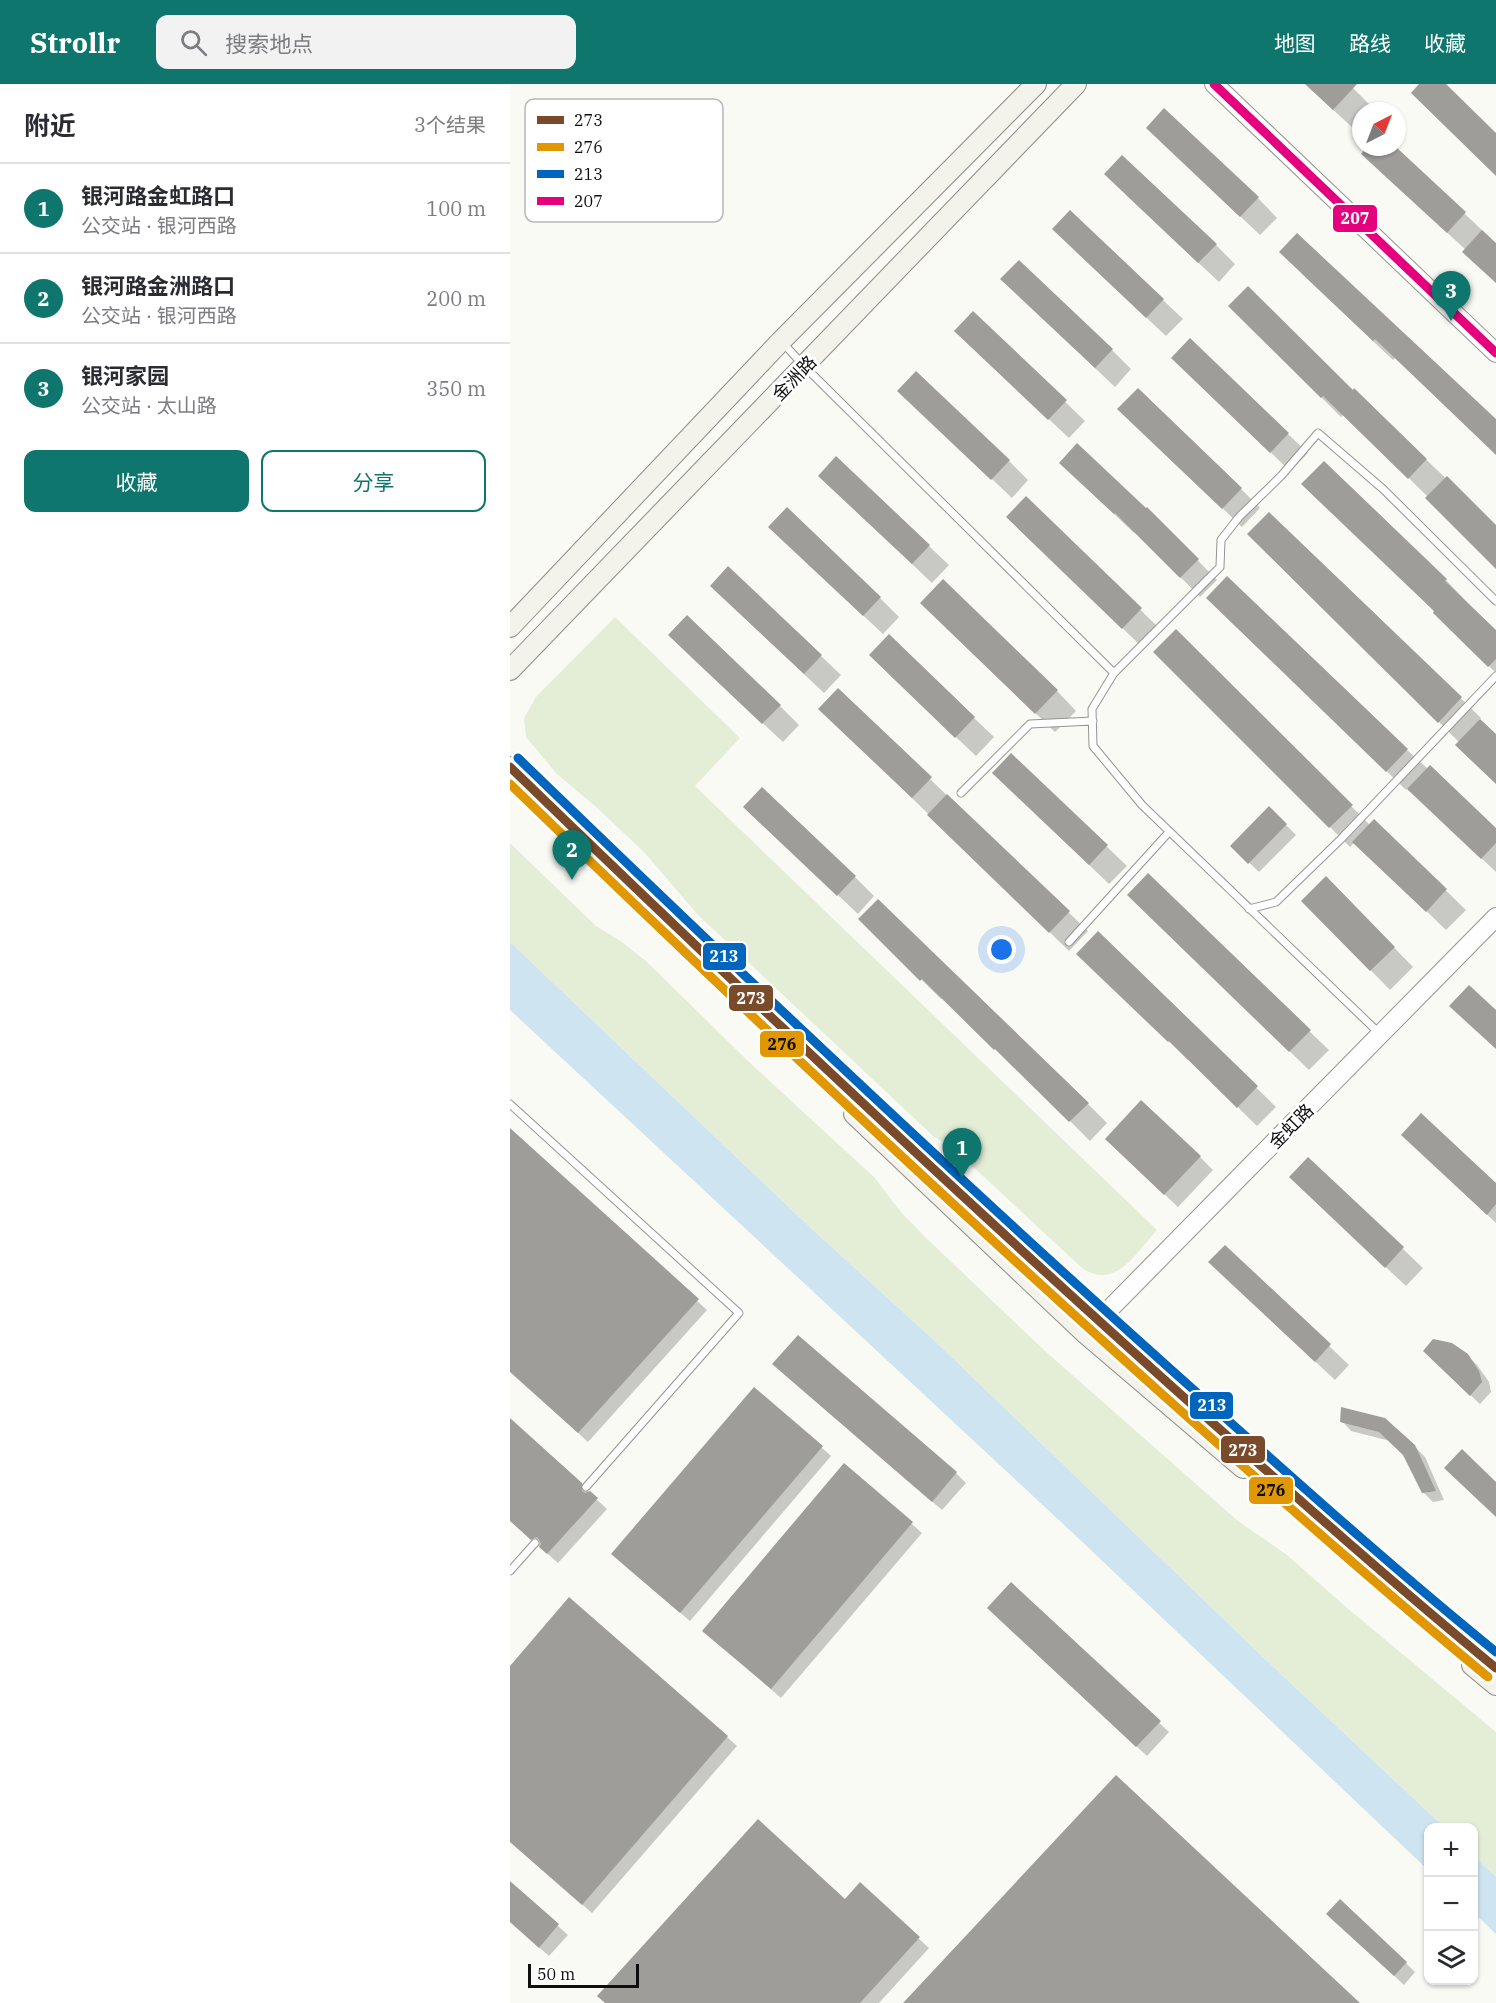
<!DOCTYPE html>
<html lang="zh">
<meta charset="utf-8">
<style>
body{margin:0;font-family:"IBM Plex Serif","Noto Sans SC",serif;background:#f2f2f3;color:#2b2b33}
.controls{position:absolute;right:18px;bottom:18px;display:grid;overflow:hidden;border-radius:12px;box-shadow:0 2px 4px #0004}
.controls button{width:54px;height:54px;display:grid;place-items:center;padding:0;border:0;border-bottom:2px solid #e1e1e2;background:#fff;color:#2b2b33;font:30px sans-serif}
.compass{position:absolute;left:842px;top:18px;width:54px;height:54px;border-radius:50%;background:#fff;box-shadow:0 2px 4px #0004;rotate:42deg}
.scale{position:absolute;left:18px;bottom:15px;width:111px;box-sizing:border-box;padding-left:6px;border:3px solid #0e0e0e;border-top:0;font-size:16px;line-height:21px;white-space:nowrap;color:#0e0e0e;-webkit-text-stroke:4px #fff;paint-order:stroke}
.you{position:absolute;left:492px;top:866px;width:21px;height:21px;margin:-15px;border:4px solid #fff;border-radius:50%;background:#1a73e8;box-shadow:0 0 0 9px #1a73e833}
.badge{display:grid;place-items:center;width:39px;height:39px;border-radius:50%;background:#0f766e;color:#fff;font-size:20px;font-weight:700}
.pin{position:absolute;translate:-50% -50px;filter:drop-shadow(0 2px 3px #0008)}
.pin::after{content:'';position:absolute;top:32px;width:21px;height:18px;background:inherit;clip-path:polygon(0 0,100% 0,50% 100%)}
.list{margin:0;padding:0;list-style:none}
h2{display:flex;justify-content:space-between;align-items:center;height:78px;margin:0;padding:0 24px;font-size:26px}
h2 small{font-size:20px;font-weight:400;color:#7c7c81}
.list li{display:grid;grid-template-columns:39px 1fr auto;gap:18px;align-items:center;box-sizing:border-box;height:90px;padding:0 24px;border-top:2px solid #e1e1e2}
.list b{display:block;font-size:22px;white-space:nowrap}
.list p{margin:0;font-size:20px;white-space:nowrap;color:#7c7c81}
.list em{font-size:20px;font-style:normal;color:#7c7c81}
.actions{display:flex;gap:12px;padding:18px 24px}
.actions a{flex:1;padding:14px 0;border:2px solid #0f766e;border-radius:12px;text-align:center;font-size:21px;color:#0f766e}
.actions .main{background:#0f766e;color:#fff}
.icon{flex:none;width:33px;height:33px;fill:none;stroke:currentColor;stroke-width:2;stroke-linecap:round;stroke-linejoin:round}
.map{position:relative;flex:none;width:986px;height:1919px;overflow:hidden}
header{display:flex;align-items:center;gap:36px;box-sizing:border-box;height:84px;padding:0 30px;background:#0f766e;color:#fff}
header strong{font-size:28px}
nav{display:flex;gap:33px;margin-inline-start:auto;font-size:21px}
.search{width:420px;height:54px;background:#f2f2f3;display:flex;align-items:center;gap:15px;box-sizing:border-box;padding:0 21px;border-radius:12px;color:#7c7c81;font-size:22px}
main{display:flex}
aside{flex:1;background:#fff}
.map>svg:first-child{display:block}
.green{fill:#e4eed7}
.water{fill:#cfe4f1}
.shadow{fill:#0003}
.building{fill:#9e9d9a}
.lines{fill:none;stroke-linecap:round;stroke-linejoin:round}
.service-casing{stroke:#949492;stroke-width:9}
.tertiary-casing{stroke:#949492;stroke-width:20}
.secondary-casing{stroke:#8b8b89;stroke-width:22}
.service{stroke:#fefefe;stroke-width:7}
.tertiary{stroke:#fefefe;stroke-width:18}
.secondary{stroke:#f4f3eb;stroke-width:20}
.bus-1-casing{stroke:#fff;stroke-width:14}
.bus-2-casing{stroke:#fff;stroke-width:14}
.bus-3-casing{stroke:#fff;stroke-width:14}
.bus-4-casing{stroke:#fff;stroke-width:14}
.bus-1{stroke:#7a4b2a;stroke-width:9}
.bus-2{stroke:#e09701;stroke-width:9}
.bus-3{stroke:#0065bd;stroke-width:9}
.bus-4{stroke:#e5007d;stroke-width:9}
.labels{text-anchor:middle;dominant-baseline:central;stroke-width:6;stroke-linejoin:round;paint-order:stroke}
.street-label{font-size:18px;fill:#0e0e0e;stroke:#fff}
.key{fill:#fff;stroke:#b7b7b7;stroke-width:1.5}
.key-label{font-size:16px;fill:#0e0e0e}
.line-badge{stroke:#fff;stroke-width:2}
.badge-label{font-size:16px;text-anchor:middle;font-weight:bold;fill:#fff}
.pale-badge-label{font-size:16px;text-anchor:middle;font-weight:bold;fill:#111}
</style>
<header>
<strong>Strollr</strong>
<div class="search"><svg class="icon" aria-label="search" viewBox="0 0 24 24"><circle cx="10" cy="10" r="6"/><path d="M15 15l6 6"/></svg>搜索地点</div>
<nav><a>地图</a><a>路线</a><a>收藏</a></nav>
</header>
<main>
<aside>
<h2>附近<small>3个结果</small></h2>
<ul class="list">
<li><span class="badge">1</span><div><b>银河路金虹路口</b><p>公交站 · 银河西路</p></div><em>100 m</em></li>
<li><span class="badge">2</span><div><b>银河路金洲路口</b><p>公交站 · 银河西路</p></div><em>200 m</em></li>
<li><span class="badge">3</span><div><b>银河家园</b><p>公交站 · 太山路</p></div><em>350 m</em></li>
</ul>
<div class="actions"><a class="main">收藏</a><a>分享</a></div>
</aside>
<div class="map">
<svg width="986" height="1919" viewBox="0 0 986 1919">
<rect width="100%" height="100%" fill="#fafaf5"/>
<!-- green -->
<path class="green" d="M 105,533 L 230,654 L 185,702 L 647,1146 C 627,1168 605,1207 572,1184 L 444,1065 L 423,1052 L 187,830 L 134,768 L 85,722 L 47,690 L 16,653 L 14,634 L 26,613 Z
M 0,759 L 86,842 L 112,858 L 136,877 L 239,978 L 365,1094 L 390,1127 L 414,1152 L 534,1266 L 728,1437 L 777,1471 L 836,1523 L 986,1648 L 986,1793 L 964,1772 L 964,1744 L 934,1743 L 754,1574 L 427,1259 L 303,1146 L 0,858 Z"/>
<!-- water -->
<path class="water" d="M 0,858 L 303,1146 L 427,1259 L 754,1574 L 934,1743 L 918,1744 L 918,1786 L 566,1452 L 0,926 Z
M 964,1772 L 986,1793 L 986,1850 L 964,1829 Z"/>
<!-- shadow -->
<path class="shadow" d="M 795,0 L 839,0 L 862,23 L 859,27 L 851,27 L 851,36 L 843,44 Z
M 657,63 L 748,114 L 767,134 L 750,151 Z
M 859,63 L 884,63 L 974,148 L 973,149 L 986,161 L 986,199 L 956,166 L 872,89 Z
M 615,110 L 706,161 L 725,180 L 709,198 Z
M 563,165 L 653,216 L 673,235 L 656,252 Z
M 790,188 L 986,337 L 986,369 L 885,274 L 883,276 Z
M 512,215 L 602,266 L 621,285 L 605,303 Z
M 720,222 L 843,308 L 844,307 L 986,442 L 986,482 L 918,413 L 834,330 L 831,333 Z
M 463,229 L 575,337 L 559,354 L 465,266 Z
M 682,293 L 778,350 L 798,369 L 780,387 Z
M 409,326 L 499,377 L 518,396 L 502,414 Z
M 629,344 L 731,405 L 750,424 L 732,443 Z
M 326,374 L 439,481 L 422,499 L 329,411 Z
M 814,379 L 936,496 L 986,549 L 986,589 L 925,529 Z
M 570,398 L 637,425 L 707,496 L 690,513 L 625,447 L 624,449 Z
M 516,414 L 650,545 L 632,563 L 517,452 Z
M 740,450 L 831,497 L 971,634 L 969,636 L 986,652 L 986,699 L 950,659 Z
M 280,463 L 370,514 L 389,533 L 373,550 Z
M 218,484 L 331,591 L 314,609 L 221,521 Z
M 718,533 L 897,666 L 986,746 L 986,788 L 898,704 L 896,706 Z
M 431,538 L 547,607 L 566,627 L 545,648 Z
M 666,547 L 860,741 L 864,737 L 956,826 L 936,846 L 845,758 L 840,763 L 645,568 Z
M 179,571 L 270,622 L 289,641 L 273,658 Z
M 380,591 L 464,634 L 484,653 L 466,672 Z
M 330,644 L 420,695 L 578,847 L 559,867 Z
M 501,671 L 617,782 L 599,800 L 503,708 Z
M 759,724 L 786,751 L 749,788 L 722,762 Z
M 255,742 L 345,793 L 364,812 L 348,830 Z
M 816,794 L 903,883 L 880,906 L 793,817 Z
M 638,830 L 799,947 L 819,966 L 799,986 Z
M 350,835 L 578,1020 L 597,1039 L 580,1057 L 506,983 L 504,984 L 433,913 L 431,915 Z
M 588,849 L 766,1023 L 747,1042 L 679,975 L 678,976 L 587,889 Z
M 0,1046 L 197,1226 L 78,1358 L 0,1287 Z
M 610,1068 L 690,1073 L 703,1086 L 668,1123 Z
M 913,1070 L 986,1101 L 986,1139 Z
M 798,1075 L 913,1184 L 896,1202 L 800,1112 Z
M 715,1163 L 839,1281 L 825,1296 L 720,1198 Z
M 957,1271 L 967,1281 L 979,1298 L 981,1308 L 970,1320 L 924,1277 Z
M 274,1290 L 446,1389 L 456,1399 L 432,1426 Z
M 832,1325 L 904,1362 L 915,1373 L 934,1416 L 923,1418 L 913,1408 L 895,1371 L 880,1357 L 841,1347 L 832,1337 Z
M 0,1336 L 97,1425 L 48,1479 L 0,1436 Z
M 311,1363 L 321,1372 L 180,1537 L 113,1480 Z
M 335,1381 L 412,1449 L 271,1614 L 204,1556 Z
M 501,1500 L 659,1648 L 637,1672 L 488,1534 Z
M 0,1584 L 217,1653 L 227,1662 L 82,1829 L 0,1758 Z
M 0,1799 L 58,1851 L 39,1872 L 0,1838 Z
M 350,1801 L 419,1864 L 369,1919 L 97,1919 L 336,1817 Z
M 828,1839 L 896,1879 L 905,1888 L 894,1901 Z"/>
<!-- building -->
<path class="building" d="M 795,0 L 847,0 L 823,26 Z
M 909,0 L 936,0 L 986,49 L 986,92 L 901,9 Z
M 654,24 L 749,113 L 730,133 L 636,44 Z
M 857,63 L 886,63 L 956,128 L 937,149 L 851,70 Z
M 612,71 L 707,160 L 688,179 L 594,90 Z
M 560,126 L 654,215 L 636,234 L 542,145 Z
M 972,146 L 986,159 L 986,199 L 952,168 Z
M 787,149 L 986,335 L 986,371 L 865,255 L 863,257 L 769,168 Z
M 509,176 L 603,265 L 585,284 L 490,195 Z
M 738,202 L 843,306 L 844,304 L 917,375 L 898,395 L 813,312 L 811,314 L 718,222 Z
M 463,227 L 557,316 L 538,336 L 444,247 Z
M 680,254 L 779,349 L 760,369 L 661,274 Z
M 406,287 L 500,376 L 481,396 L 387,307 Z
M 628,304 L 732,404 L 712,425 L 607,325 Z
M 567,359 L 636,424 L 637,423 L 689,475 L 670,494 L 605,429 L 604,430 L 549,379 Z
M 326,372 L 420,461 L 402,480 L 308,392 Z
M 814,377 L 937,495 L 935,497 L 986,546 L 986,575 L 978,583 L 923,529 L 924,527 L 791,400 Z
M 937,392 L 986,441 L 986,485 L 915,414 Z
M 516,412 L 632,524 L 612,545 L 496,433 Z
M 277,423 L 371,513 L 353,532 L 258,443 Z
M 759,428 L 952,613 L 928,639 L 737,450 Z
M 218,482 L 312,571 L 294,590 L 200,502 Z
M 717,492 L 898,665 L 876,688 L 696,514 Z
M 433,495 L 548,606 L 525,630 L 410,519 Z
M 177,531 L 271,621 L 252,640 L 158,551 Z
M 666,545 L 843,721 L 819,744 L 643,568 Z
M 379,550 L 465,633 L 445,654 L 359,571 Z
M 328,604 L 422,693 L 402,714 L 308,625 Z
M 970,635 L 986,650 L 986,700 L 945,661 Z
M 501,669 L 598,761 L 579,781 L 482,689 Z
M 920,681 L 986,744 L 986,759 L 971,775 L 897,705 Z
M 252,703 L 346,792 L 327,812 L 233,723 Z
M 437,710 L 560,827 L 539,849 L 417,731 Z
M 759,722 L 777,740 L 738,780 L 720,762 Z
M 864,735 L 937,805 L 916,828 L 842,758 Z
M 638,789 L 801,946 L 779,968 L 617,811 Z
M 816,792 L 885,863 L 860,887 L 791,817 Z
M 368,815 L 579,1019 L 559,1038 L 485,965 L 484,966 L 412,895 L 410,897 L 348,835 Z
M 588,847 L 748,1002 L 727,1024 L 659,957 L 658,958 L 566,870 Z
M 959,901 L 986,926 L 986,965 L 939,922 Z
M 631,1016 L 691,1072 L 654,1111 L 595,1055 Z
M 911,1029 L 986,1099 L 986,1120 L 977,1131 L 891,1051 Z
M 0,1044 L 189,1215 L 68,1349 L 0,1288 Z
M 798,1073 L 894,1163 L 875,1184 L 779,1093 Z
M 715,1161 L 821,1260 L 805,1278 L 698,1178 Z
M 288,1251 L 447,1388 L 422,1418 L 262,1280 Z
M 923,1255 L 942,1259 L 958,1270 L 969,1287 L 972,1298 L 960,1312 L 913,1267 Z
M 244,1303 L 313,1362 L 170,1529 L 101,1470 Z
M 831,1323 L 875,1334 L 905,1361 L 926,1407 L 912,1409 L 893,1371 L 869,1348 L 830,1338 Z
M 0,1334 L 72,1399 L 72,1407 L 75,1409 L 80,1407 L 88,1414 L 37,1470 L 29,1463 L 31,1460 L 29,1455 L 26,1453 L 21,1456 L 0,1437 Z
M 952,1365 L 986,1398 L 986,1433 L 934,1384 Z
M 334,1379 L 403,1438 L 261,1605 L 192,1547 Z
M 501,1498 L 651,1637 L 626,1663 L 477,1524 Z
M 59,1513 L 218,1652 L 72,1821 L 0,1758 L 0,1582 Z
M 606,1691 L 850,1919 L 393,1919 Z
M 248,1735 L 335,1815 L 350,1798 L 410,1853 L 350,1919 L 95,1919 L 87,1912 Z
M 0,1797 L 49,1840 L 29,1864 L 0,1838 Z
M 830,1815 L 897,1878 L 884,1892 L 816,1830 Z"/>
<g class="lines">
<defs>
<path id="service" d="M 273,259 L 295,283 L 604,589 L 582,625 L 583,662 L 632,721 L 869,949
M 604,589 L 710,483 L 711,456 L 729,433 L 771,392 L 808,349 L 873,405 L 986,517
M 451,709 L 520,640 L 583,637
M 739,825 L 766,818 L 831,755 L 986,592
M 559,858 L 659,748
M 0,1020 L 229,1229 L 76,1403
M 0,1487 L 25,1459"/>
<path id="tertiary" d="M 704,0 L 986,269
M 579,1246 L 986,833"/>
<path id="secondary" d="M 0,543 L 271,257 L 526,0
M 0,586 L 566,0
M 0,683 C 233,909 468,1132 712,1347 C 802,1427 892,1508 986,1584
M 344,1030 L 576,1250 L 733,1384
M 962,1581 L 986,1601"/>
</defs>
<!-- service casing -->
<use href="#service" class="service-casing"/>
<!-- tertiary casing -->
<use href="#tertiary" class="tertiary-casing"/>
<!-- secondary casing -->
<use href="#secondary" class="secondary-casing"/>
<!-- service -->
<use href="#service" class="service"/>
<!-- tertiary -->
<use href="#tertiary" class="tertiary"/>
<!-- secondary -->
<use href="#secondary" class="secondary"/>
<defs>
<path id="bus-1" d="M 0,683 C 225,901 453,1116 687,1325 C 785,1412 884,1500 986,1584"/>
<path id="bus-2" d="M 0,700 C 223,916 449,1129 681,1336 C 779,1423 877,1510 978,1593"/>
<path id="bus-3" d="M 8,674 C 233,892 460,1107 694,1315 C 791,1401 886,1487 986,1568"/>
<path id="bus-4" d="M 704,0 L 986,269"/>
</defs>
<!-- bus-1 casing -->
<use href="#bus-1" class="bus-1-casing"/>
<!-- bus-2 casing -->
<use href="#bus-2" class="bus-2-casing"/>
<!-- bus-3 casing -->
<use href="#bus-3" class="bus-3-casing"/>
<!-- bus-4 casing -->
<use href="#bus-4" class="bus-4-casing"/>
<!-- bus-1 -->
<use href="#bus-1" class="bus-1"/>
<!-- bus-2 -->
<use href="#bus-2" class="bus-2"/>
<!-- bus-3 -->
<use href="#bus-3" class="bus-3"/>
<!-- bus-4 -->
<use href="#bus-4" class="bus-4"/>
</g>
<g class="labels">
<!-- street labels -->
<g class="street-label">
<text transform="translate(284 294) rotate(-46)">金洲路</text>
<text transform="translate(781 1042) rotate(-45)">金虹路</text>
</g>
</g>
<!-- legend -->
<rect x="15" y="15" width="198" height="123" rx="9" class="key"/>
<rect x="27" y="32" width="27" height="8" fill="#7a4b2a"/>
<rect x="27" y="59" width="27" height="8" fill="#e09701"/>
<rect x="27" y="86" width="27" height="8" fill="#0065bd"/>
<rect x="27" y="113" width="27" height="8" fill="#e5007d"/>
<g class="key-label">
<text x="64" y="42">273</text>
<text x="64" y="69">276</text>
<text x="64" y="96">213</text>
<text x="64" y="123">207</text>
</g>
<g class="line-badge">
<rect x="822" y="120" width="46" height="29" rx="6" fill="#e5007d"/>
<rect x="192" y="858" width="45" height="29" rx="6" fill="#0065bd"/>
<rect x="218" y="900" width="46" height="28" rx="6" fill="#7a4b2a"/>
<rect x="249" y="946" width="46" height="28" rx="6" fill="#e09701"/>
<rect x="679" y="1307" width="45" height="29" rx="6" fill="#0065bd"/>
<rect x="710" y="1351" width="46" height="29" rx="6" fill="#7a4b2a"/>
<rect x="738" y="1392" width="46" height="29" rx="6" fill="#e09701"/>
</g>
<g class="badge-label">
<text x="845" y="140">207</text>
<text x="214" y="878">213</text>
<text x="241" y="920">273</text>
<text x="702" y="1327">213</text>
<text x="733" y="1372">273</text>
</g>
<g class="pale-badge-label">
<text x="272" y="966">276</text>
<text x="761" y="1412">276</text>
</g>
</svg>
<div class="controls">
<button>+</button>
<button>−</button>
<button><svg class="icon" aria-label="layers" viewBox="0 0 24 24"><path d="M12 4l9 5-9 5-9-5zM3 14l9 5 9-5"/></svg></button>
</div>
<svg class="compass" viewBox="-18 -18 36 36"><path d="M0-13l5 13h-10z" fill="#e53935"/><path d="M0 13l5-13h-10z" fill="#7c7c81"/></svg>
<div class="scale">50 m</div>
<div class="you"></div>
<div class="pin badge" style="left:452px;top:1094px">1</div>
<div class="pin badge" style="left:62px;top:796px">2</div>
<div class="pin badge" style="left:941px;top:237px">3</div>
</div>
</main>
